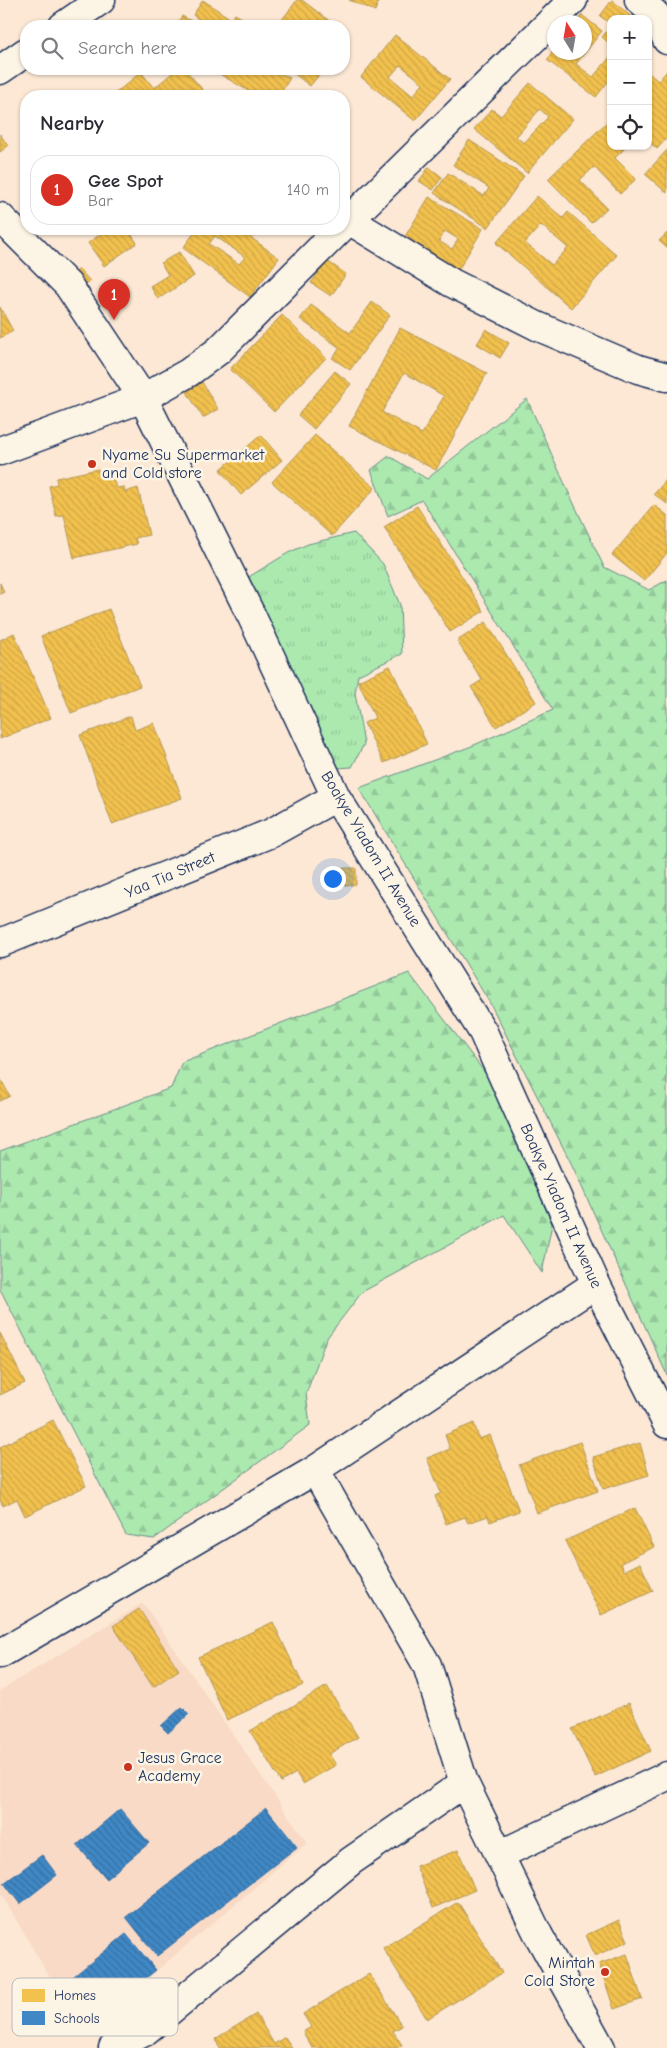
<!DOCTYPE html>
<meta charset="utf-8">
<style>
body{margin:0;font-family:"Comic Neue",sans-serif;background:#f7f7f7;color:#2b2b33}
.controls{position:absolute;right:15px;top:15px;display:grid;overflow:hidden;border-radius:10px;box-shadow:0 1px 4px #0004}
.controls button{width:45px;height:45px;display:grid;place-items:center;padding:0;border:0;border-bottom:1px solid #e1e1e2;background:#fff;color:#2b2b33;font:25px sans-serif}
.compass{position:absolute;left:547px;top:15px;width:45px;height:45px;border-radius:50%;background:#fff;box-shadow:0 1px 4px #0004;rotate:349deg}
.you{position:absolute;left:332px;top:878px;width:18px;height:18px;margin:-12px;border:4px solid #fff;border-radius:50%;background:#1a73e8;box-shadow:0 0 0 8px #1a73e833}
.badge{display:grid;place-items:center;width:32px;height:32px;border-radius:50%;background:#d93025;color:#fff;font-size:16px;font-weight:700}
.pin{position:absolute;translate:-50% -41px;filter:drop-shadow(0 1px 2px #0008)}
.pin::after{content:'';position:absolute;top:26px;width:18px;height:15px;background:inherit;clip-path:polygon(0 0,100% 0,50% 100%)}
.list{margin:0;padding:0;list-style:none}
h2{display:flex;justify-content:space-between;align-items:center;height:65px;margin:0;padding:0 20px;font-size:21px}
h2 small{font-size:16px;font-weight:400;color:#7c7c81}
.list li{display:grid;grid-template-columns:32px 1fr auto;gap:15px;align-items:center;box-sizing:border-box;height:70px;margin:0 10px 10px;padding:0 10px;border:1px solid #e1e1e2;border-radius:20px}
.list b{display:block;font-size:19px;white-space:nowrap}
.list p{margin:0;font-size:16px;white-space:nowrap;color:#7c7c81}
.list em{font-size:16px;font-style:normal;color:#7c7c81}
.icon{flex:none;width:28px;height:28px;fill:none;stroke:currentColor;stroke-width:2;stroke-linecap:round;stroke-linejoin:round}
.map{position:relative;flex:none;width:667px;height:2048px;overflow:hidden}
.search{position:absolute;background:#fff;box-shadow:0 1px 4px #0004;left:20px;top:20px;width:330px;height:55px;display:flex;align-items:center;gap:12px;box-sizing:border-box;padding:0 18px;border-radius:20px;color:#7c7c81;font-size:19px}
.panel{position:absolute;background:#fff;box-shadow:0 1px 4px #0004;left:20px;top:90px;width:330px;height:145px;border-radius:20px}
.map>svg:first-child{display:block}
.built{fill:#f8dac6}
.grass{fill:url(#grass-tufts);stroke:#648c86}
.forest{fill:url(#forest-firs);stroke:#648c86}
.homes{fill:url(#homes-back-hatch);stroke:#b29553;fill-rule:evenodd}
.schools{fill:url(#schools-back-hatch);stroke:#346da6}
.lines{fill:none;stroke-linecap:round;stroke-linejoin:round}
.minor-casing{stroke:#1b2f5e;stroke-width:31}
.minor{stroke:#fcf5e5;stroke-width:28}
.poi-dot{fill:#c8321e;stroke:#fcf5e5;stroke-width:2}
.labels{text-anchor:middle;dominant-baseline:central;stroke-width:5;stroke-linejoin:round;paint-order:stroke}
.poi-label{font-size:16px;fill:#1b2f5e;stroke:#fcf5e5;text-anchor:start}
.street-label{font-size:16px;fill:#1b2f5e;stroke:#fcf5e5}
.key{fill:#fcf5e5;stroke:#b8babc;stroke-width:1}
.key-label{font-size:14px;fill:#1b2f5e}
</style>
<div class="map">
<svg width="667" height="2048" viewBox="0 0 667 2048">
<defs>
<pattern id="grass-tufts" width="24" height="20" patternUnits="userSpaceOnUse" patternTransform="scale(1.25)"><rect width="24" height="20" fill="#ace9af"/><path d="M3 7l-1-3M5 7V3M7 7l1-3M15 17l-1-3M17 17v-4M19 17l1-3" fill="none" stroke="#93c899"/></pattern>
<pattern id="forest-firs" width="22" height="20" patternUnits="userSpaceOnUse" patternTransform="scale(1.25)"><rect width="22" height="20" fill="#ace9af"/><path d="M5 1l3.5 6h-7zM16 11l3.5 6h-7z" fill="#93c899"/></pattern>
<pattern id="homes-back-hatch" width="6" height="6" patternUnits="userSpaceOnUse" patternTransform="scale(1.25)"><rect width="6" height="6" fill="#f2c14e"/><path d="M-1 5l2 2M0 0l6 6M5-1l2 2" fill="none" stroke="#cfa646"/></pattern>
<pattern id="schools-back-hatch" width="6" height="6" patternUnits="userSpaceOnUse" patternTransform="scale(1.25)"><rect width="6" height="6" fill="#3f88c5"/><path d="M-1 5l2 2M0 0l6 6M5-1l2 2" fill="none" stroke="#3470a3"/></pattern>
</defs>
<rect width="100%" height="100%" fill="#fce8d4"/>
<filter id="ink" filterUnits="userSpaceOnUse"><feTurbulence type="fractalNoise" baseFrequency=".02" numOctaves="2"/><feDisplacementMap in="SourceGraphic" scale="10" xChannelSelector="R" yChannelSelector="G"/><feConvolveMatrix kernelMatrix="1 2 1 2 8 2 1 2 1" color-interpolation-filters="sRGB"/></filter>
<g filter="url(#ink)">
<!-- built -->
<path class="built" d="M 143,1603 L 307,1843 L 89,2028 L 56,1988 L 0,1892 L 0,1691 Z"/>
<!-- grass -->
<path class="grass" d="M 354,533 L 383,564 L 400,605 L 402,654 L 358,675 L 355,693 L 364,744 L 352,767 L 337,768 L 247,578 L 288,553 L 308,544 Z"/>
<!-- forest -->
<path class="forest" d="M 527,399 L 567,489 L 604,567 L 649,590 L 667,580 L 667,1375 L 572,1165 L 491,1005 L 359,788 L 472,746 L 553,710 L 422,500 L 388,516 L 371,470 L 389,456 L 427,479 Z
M 409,973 L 492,1082 L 552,1224 L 542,1273 L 504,1215 L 362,1292 L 326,1339 L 306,1394 L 310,1425 L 154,1539 L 126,1535 L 0,1289 L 0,1151 L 171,1088 L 182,1062 Z"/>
<!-- homes -->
<path class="homes" d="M 203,0 L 228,17 L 221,26 L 208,26 L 193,15 Z
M 297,0 L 302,0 L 336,26 L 288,26 L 281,21 Z
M 349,0 L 379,0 L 375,11 Z
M 612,0 L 634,19 L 611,19 L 611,24 L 600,16 Z
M 235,14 L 256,26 L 226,26 Z
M 582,15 L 602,31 L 576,64 L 593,77 L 611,56 L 611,78 L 596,97 L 547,60 L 554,50 L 554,52 L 584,52 L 584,22 L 576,22 Z
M 182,16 L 201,26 L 176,26 Z
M 611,26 L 611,45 L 602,37 Z
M 344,32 L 349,36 L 344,43 Z
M 395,35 L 450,79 L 415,121 L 361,77 ZM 400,65 L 423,83 L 413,96 L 390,77 Z
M 177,69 L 185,69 L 208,96 L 112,96 L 141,72 L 154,88 Z
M 211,69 L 272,69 L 290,78 L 279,96 L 257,96 Z
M 288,69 L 324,69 L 310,86 Z
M 667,71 L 667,138 L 657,149 L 648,141 L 648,76 L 650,74 L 658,81 Z
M 530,83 L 573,119 L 527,173 L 474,129 L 492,109 L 501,116 ZM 540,109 L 548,117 L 524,143 L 516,137 Z
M 610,119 L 611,146 L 627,146 L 615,158 L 636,179 L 620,194 L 594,167 L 580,180 L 607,208 L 591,223 L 548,179 Z
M 0,134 L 8,146 L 0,152 Z
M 469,140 L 524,176 L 488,228 L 434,193 L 448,173 L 484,196 L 489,188 L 453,165 Z
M 667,150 L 667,193 L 645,174 Z
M 429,167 L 442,177 L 433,190 L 419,181 Z
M 537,196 L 563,218 L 568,212 L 617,255 L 571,308 L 496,243 ZM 541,225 L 568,248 L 552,265 L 525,243 Z
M 429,197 L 483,229 L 455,275 L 401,243 ZM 445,231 L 458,239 L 452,249 L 439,241 Z
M 108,229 L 128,229 L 137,243 L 104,266 L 88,243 Z
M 197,229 L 239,229 L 279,258 L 250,297 L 183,248 ZM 215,236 L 245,257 L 239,264 L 209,244 Z
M 667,233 L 667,248 L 659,241 Z
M 179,252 L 194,276 L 158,299 L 150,286 L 168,275 L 161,263 Z
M 327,261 L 346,274 L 331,296 L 311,283 Z
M 79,269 L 90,281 L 78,291 L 68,280 Z
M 372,302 L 390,315 L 350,370 L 332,358 L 340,348 L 300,319 L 311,305 L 350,333 Z
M 0,307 L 13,331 L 0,338 Z
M 282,315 L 326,358 L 274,412 L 230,369 Z
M 400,328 L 487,373 L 436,470 L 349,426 ZM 404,373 L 444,396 L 422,434 L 382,412 Z
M 486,329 L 509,343 L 500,358 L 477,344 Z
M 335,371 L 351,384 L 314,429 L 298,415 Z
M 202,382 L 218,409 L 203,418 L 187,392 Z
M 261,435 L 282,460 L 241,495 L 220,470 Z
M 315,435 L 375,488 L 332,536 L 272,482 Z
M 98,469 L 100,477 L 112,474 L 116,488 L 124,487 L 125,492 L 138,488 L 149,535 L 135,538 L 137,544 L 74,558 L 64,515 L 56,516 L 49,486 L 57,484 L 56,478 Z
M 667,479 L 667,504 L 654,494 Z
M 654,505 L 667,515 L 667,553 L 644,581 L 612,555 Z
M 417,506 L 484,611 L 450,632 L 384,527 Z
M 0,583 L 4,592 L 0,594 Z
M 109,609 L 140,686 L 71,713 L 41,636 Z
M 486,622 L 536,702 L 496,727 L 471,687 L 482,680 L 457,641 Z
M 14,633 L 51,718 L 0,739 L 0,640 Z
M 390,666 L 427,744 L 384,763 L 364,723 L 375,718 L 358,681 Z
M 131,716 L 135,730 L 154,723 L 182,798 L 112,824 L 80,735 Z
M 334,868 L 356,868 L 356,885 L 334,886 Z
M 0,1078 L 10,1096 L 0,1101 Z
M 0,1333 L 25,1383 L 0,1395 Z
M 53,1420 L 86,1486 L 25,1516 L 17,1499 L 3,1506 L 0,1500 L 0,1447 Z
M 474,1423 L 479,1439 L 490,1435 L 519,1511 L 490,1522 L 488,1516 L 468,1523 L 465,1517 L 446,1524 L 435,1496 L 441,1493 L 427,1458 L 450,1449 L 445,1435 Z
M 580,1442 L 598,1491 L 537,1513 L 519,1465 Z
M 640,1443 L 649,1475 L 603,1489 L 593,1457 Z
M 635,1508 L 654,1547 L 621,1563 L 624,1571 L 640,1563 L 653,1591 L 601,1615 L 565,1541 Z
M 139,1609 L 179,1670 L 153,1687 L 113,1626 Z
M 273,1622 L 303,1685 L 227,1720 L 198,1657 Z
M 327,1686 L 358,1737 L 329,1754 L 336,1765 L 303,1784 L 296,1773 L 281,1782 L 250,1731 Z
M 629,1703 L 651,1751 L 595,1777 L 572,1729 Z
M 458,1850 L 475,1890 L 433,1908 L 416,1866 Z
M 458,1902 L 502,1973 L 427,2019 L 383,1948 Z
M 619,1920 L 628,1941 L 595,1956 L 586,1935 Z
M 627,1954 L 642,1999 L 614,2009 L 599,1964 Z
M 369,1974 L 402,2026 L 393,2031 L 402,2045 L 397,2048 L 312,2048 L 303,2032 L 311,2027 L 303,2014 Z
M 256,2014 L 274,2044 L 285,2037 L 292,2048 L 220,2048 L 215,2039 Z"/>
<!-- schools -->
<path class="schools" d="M 182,1707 L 189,1714 L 168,1733 L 161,1726 Z
M 266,1808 L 297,1847 L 157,1956 L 126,1917 Z
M 120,1809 L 149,1843 L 106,1879 L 77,1845 Z
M 42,1855 L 57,1875 L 20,1904 L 4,1883 Z
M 126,1934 L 156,1970 L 88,2025 L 58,1989 Z"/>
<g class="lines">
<defs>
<path id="minor" d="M 639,0 L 655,14 L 667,40
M 63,26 L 101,0
M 0,70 L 26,52
M 0,217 L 68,285 L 143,398 L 252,617 L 336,797 L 483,1032 L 596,1284 L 667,1424
M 349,220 L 452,283 L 537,326 L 638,369 L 667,377
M 344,225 L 573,0
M 0,451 L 143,398 L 188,373 L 218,351 L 340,229
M 0,943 L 271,833 L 336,797
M 315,1470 L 427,1665 L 464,1783 L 539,1936 L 601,2048
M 0,1654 L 315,1470 L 596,1284
M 499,1855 L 667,1776
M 113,2048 L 144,2032 L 351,1861 L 464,1783"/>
</defs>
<!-- minor casing -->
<use href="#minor" class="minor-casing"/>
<!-- minor -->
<use href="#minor" class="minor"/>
</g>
</g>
<!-- markers -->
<g class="poi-dot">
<circle cx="92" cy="464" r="5"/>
<circle cx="128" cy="1767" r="5"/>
<circle cx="605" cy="1972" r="5"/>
</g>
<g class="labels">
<!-- poi labels -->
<g class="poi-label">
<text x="102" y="455">Nyame Su Supermarket<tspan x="102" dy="18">and Cold store</tspan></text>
<text x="138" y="1758">Jesus Grace<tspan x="138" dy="18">Academy</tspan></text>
<text x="595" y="1963" text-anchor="end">Mintah<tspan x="595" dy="18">Cold Store</tspan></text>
</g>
<!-- street labels -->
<g class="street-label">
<text transform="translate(371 849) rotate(59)">Boakye Yiadom II Avenue</text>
<text transform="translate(170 875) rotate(-23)">Yaa Tia Street</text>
<text transform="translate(561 1206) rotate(66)">Boakye Yiadom II Avenue</text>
</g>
</g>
<!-- legend -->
<rect x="12" y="1978" width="166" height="58" rx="8" class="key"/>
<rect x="22" y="1989" width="23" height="13" fill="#f2c14e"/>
<rect x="22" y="2011" width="23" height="14" fill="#3f88c5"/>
<g class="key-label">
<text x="54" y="2000">Homes</text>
<text x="54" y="2023">Schools</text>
</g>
</svg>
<div class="controls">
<button>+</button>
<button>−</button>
<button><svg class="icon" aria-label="locate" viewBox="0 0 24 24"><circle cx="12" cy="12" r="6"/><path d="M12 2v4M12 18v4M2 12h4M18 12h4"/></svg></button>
</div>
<svg class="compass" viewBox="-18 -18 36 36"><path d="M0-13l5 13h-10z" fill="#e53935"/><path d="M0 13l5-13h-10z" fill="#7c7c81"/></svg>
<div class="you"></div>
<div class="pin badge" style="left:114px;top:320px">1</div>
<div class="search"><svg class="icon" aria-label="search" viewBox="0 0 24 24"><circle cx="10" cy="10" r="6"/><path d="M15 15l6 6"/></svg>Search here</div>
<section class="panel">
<h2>Nearby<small></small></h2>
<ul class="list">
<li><span class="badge">1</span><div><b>Gee Spot</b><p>Bar</p></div><em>140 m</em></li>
</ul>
</section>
</div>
